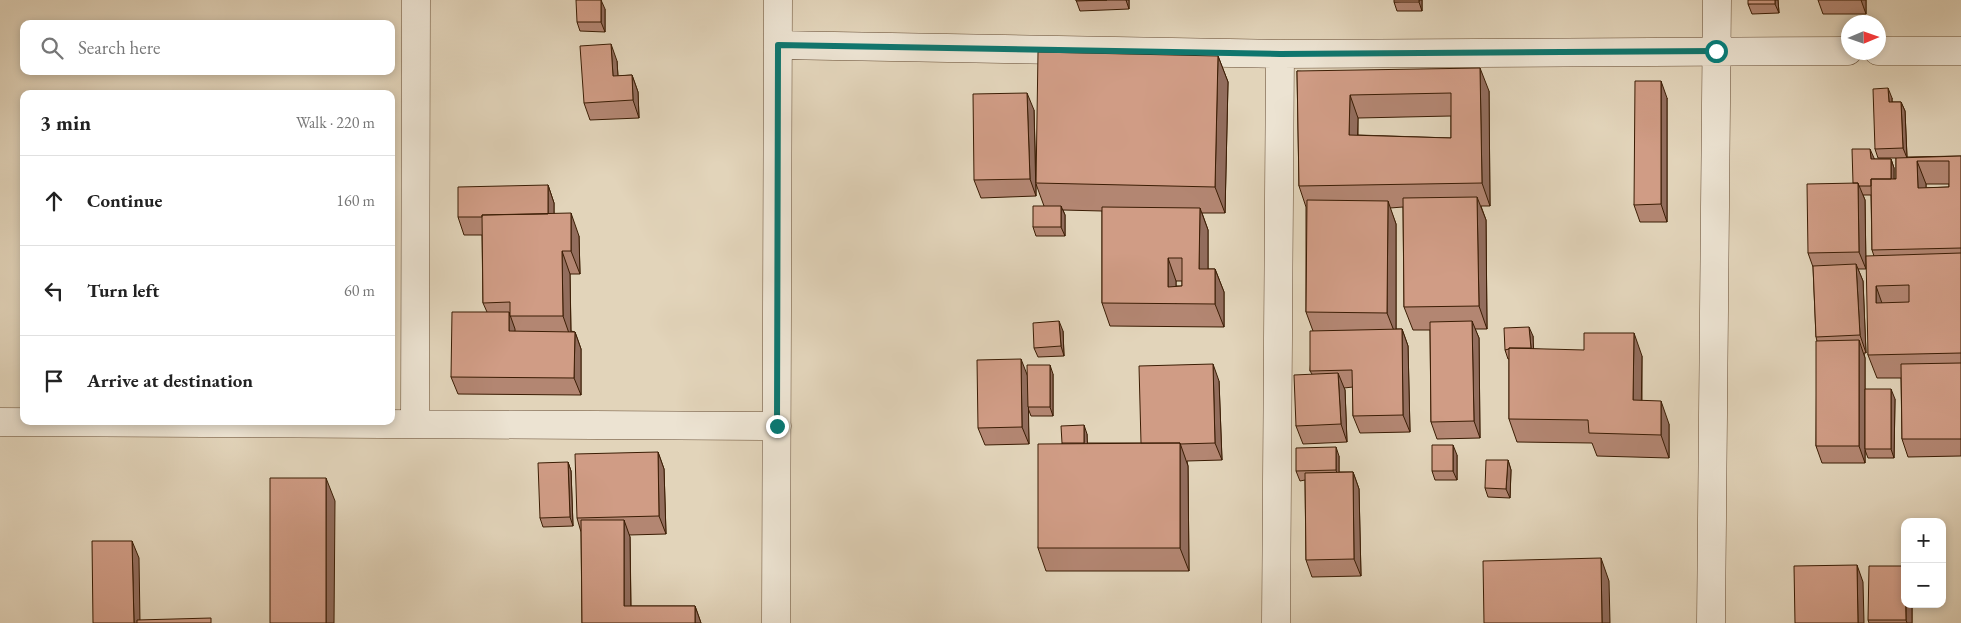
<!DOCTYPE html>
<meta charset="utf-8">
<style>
body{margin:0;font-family:"EB Garamond",serif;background:#f6f6f6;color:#222}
.controls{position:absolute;right:15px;bottom:15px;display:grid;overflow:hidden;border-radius:10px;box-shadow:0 2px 8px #0003}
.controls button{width:45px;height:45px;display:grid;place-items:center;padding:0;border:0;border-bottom:1px solid #e0e0e0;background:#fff;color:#222;font:25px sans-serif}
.compass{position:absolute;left:1841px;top:15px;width:45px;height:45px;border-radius:50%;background:#fff;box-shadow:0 2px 8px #0003;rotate:88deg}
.stop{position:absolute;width:15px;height:15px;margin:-11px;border:4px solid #0f766e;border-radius:50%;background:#fff}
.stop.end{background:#0f766e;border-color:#fff;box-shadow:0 1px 5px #0008}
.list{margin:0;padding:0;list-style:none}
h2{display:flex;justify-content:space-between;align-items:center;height:65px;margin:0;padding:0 20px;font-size:21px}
h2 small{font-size:16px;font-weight:400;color:#767676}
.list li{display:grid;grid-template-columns:32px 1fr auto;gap:15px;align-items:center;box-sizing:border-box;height:90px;padding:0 20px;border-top:1px solid #e0e0e0}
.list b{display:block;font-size:19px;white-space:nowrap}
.list em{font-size:16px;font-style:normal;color:#767676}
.icon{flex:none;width:28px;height:28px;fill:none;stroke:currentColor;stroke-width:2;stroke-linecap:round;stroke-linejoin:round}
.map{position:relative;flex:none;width:1961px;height:623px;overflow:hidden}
.search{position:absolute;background:#fff;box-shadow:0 2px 8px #0003;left:20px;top:20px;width:375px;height:55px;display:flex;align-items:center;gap:12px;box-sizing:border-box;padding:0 18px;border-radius:10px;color:#767676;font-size:19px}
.panel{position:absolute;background:#fff;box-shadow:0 2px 8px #0003;left:20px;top:90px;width:375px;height:335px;border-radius:10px}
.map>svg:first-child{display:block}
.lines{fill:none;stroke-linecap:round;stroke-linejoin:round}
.minor-casing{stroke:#654b32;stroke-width:29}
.minor{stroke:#ece3d2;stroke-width:28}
.wall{fill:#b38672;stroke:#3b1d04;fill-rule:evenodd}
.shaded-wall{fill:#926d5d;stroke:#3b1d04}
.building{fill:#d09c85;stroke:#3b1d04;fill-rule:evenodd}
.route{stroke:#0f766e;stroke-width:6}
</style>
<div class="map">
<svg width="1961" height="623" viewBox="0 0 1961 623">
<rect width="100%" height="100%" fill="#e2d4ba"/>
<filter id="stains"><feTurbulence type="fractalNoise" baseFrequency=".004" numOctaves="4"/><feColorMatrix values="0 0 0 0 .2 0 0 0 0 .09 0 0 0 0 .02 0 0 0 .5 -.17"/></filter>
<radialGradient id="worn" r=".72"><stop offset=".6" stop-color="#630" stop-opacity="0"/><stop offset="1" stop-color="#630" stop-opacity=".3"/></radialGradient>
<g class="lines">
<defs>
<path id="minor" d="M 778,45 L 1280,54 L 1848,51
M 1878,51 L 1961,51
M 0,422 L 777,426
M 415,424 L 416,0
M 776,623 L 778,0
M 1276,623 L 1280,54
M 1711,623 L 1717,0"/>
</defs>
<!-- minor casing -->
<use href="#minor" class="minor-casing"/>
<!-- minor -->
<use href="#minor" class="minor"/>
</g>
<!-- wall -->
<path class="wall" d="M 1076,0 L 1129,0 L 1129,9 L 1080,11 Z
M 1422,0 L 1422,11 L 1397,11 L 1394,2 Z
M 1778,0 L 1779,13 L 1752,14 L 1748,4 Z
M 1818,0 L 1866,0 L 1866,14 L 1823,14 Z
M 605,9 L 605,32 L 580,31 L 577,22 Z
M 1218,56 L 1228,82 L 1225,213 L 1202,213 L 1208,230 L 1208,269 L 1215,269 L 1224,292 L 1224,327 L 1110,326 L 1102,303 L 1102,211 L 1063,210 L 1065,215 L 1065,236 L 1036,236 L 1033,227 L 1044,206 L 1036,184 L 1036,196 L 981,198 L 974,180 L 1034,110 L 1036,180 ZM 1176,281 L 1182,281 L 1182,286 L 1176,286 Z
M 617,61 L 618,76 L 632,75 L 638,92 L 639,118 L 590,120 L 584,103 Z
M 1297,71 L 1489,91 L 1490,206 L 1481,206 L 1486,220 L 1487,329 L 1475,329 L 1479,338 L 1480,438 L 1437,439 L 1431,422 L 1430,330 L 1413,330 L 1404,307 L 1403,207 L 1390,208 L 1396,224 L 1396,329 L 1402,329 L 1408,346 L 1410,432 L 1360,433 L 1353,416 L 1353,387 L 1344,388 L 1345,390 L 1347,442 L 1303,444 L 1296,426 L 1312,374 L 1310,371 L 1313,331 L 1306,312 L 1306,207 L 1299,186 ZM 1451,116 L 1451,138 L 1358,135 L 1358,118 Z
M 1667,98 L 1667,222 L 1640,222 L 1634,205 Z
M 1892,98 L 1892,102 L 1901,102 L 1905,111 L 1907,157 L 1961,156 L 1961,456 L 1908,457 L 1902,439 L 1901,378 L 1877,378 L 1868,355 L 1874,256 L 1872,250 L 1871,195 L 1863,195 L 1865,200 L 1866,269 L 1858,269 L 1863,281 L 1866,353 L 1864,353 L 1865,358 L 1865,403 L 1895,399 L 1894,458 L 1868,458 L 1865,450 L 1865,463 L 1822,463 L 1816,446 L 1817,341 L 1816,337 L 1813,267 L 1808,253 L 1853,183 L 1874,158 L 1874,159 L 1891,159 L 1894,168 L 1894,179 L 1896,179 L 1896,158 L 1878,158 L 1875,149 ZM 1926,184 L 1949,184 L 1949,187 L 1926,188 Z
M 548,185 L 554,203 L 554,213 L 579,236 L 580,274 L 570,274 L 571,331 L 575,332 L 581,349 L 581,395 L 458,394 L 451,377 L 487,312 L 483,303 L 482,235 L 464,235 L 458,217 Z
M 1063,331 L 1064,356 L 1038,357 L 1034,348 Z
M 1533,336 L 1533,349 L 1642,356 L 1642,401 L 1669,424 L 1669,458 L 1597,456 L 1592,443 L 1517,442 L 1509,419 L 1509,359 L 1508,359 L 1505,350 Z
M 1053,374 L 1053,416 L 1031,416 L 1028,408 L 1029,444 L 985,445 L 978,428 Z
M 1219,381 L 1222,460 L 1187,461 L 1188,466 L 1189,571 L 1046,571 L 1038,548 L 1062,443 L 1087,434 L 1087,443 L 1141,443 Z
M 658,452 L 664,469 L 666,534 L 629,535 L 630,537 L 631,606 L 695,606 L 701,623 L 582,623 L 581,532 L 577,518 Z
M 1457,455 L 1457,480 L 1435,480 L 1432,471 Z
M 1339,456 L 1339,472 L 1353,472 L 1359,489 L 1361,576 L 1312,577 L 1306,560 L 1305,480 L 1300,481 L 1296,471 Z
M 1508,460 L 1511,470 L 1510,498 L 1488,497 L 1485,488 Z
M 568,462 L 571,471 L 573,526 L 543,527 L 540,518 Z
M 1905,604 L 1912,604 L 1912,623 L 1869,623 L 1868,620 Z"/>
<!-- shaded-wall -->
<path class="shaded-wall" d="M 601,0 L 605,9 L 605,32 L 601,22 Z
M 1126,0 L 1129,0 L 1129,9 Z
M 1419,0 L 1422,0 L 1422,11 L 1419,2 Z
M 1775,0 L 1778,0 L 1779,13 L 1775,4 Z
M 1861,0 L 1866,0 L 1866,14 Z
M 611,44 L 617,61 L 619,94 L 613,76 Z
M 1218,56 L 1228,82 L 1225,213 L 1215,187 Z
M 1480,68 L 1489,91 L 1490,206 L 1482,183 Z
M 632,75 L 638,92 L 639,118 L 633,100 Z
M 1661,81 L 1667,98 L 1667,222 L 1661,204 Z
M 1888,88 L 1892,98 L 1892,111 L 1889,102 Z
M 1027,93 L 1034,110 L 1036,196 L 1030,179 Z
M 1350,95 L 1358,118 L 1357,158 L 1349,135 Z
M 1901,102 L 1905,111 L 1907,158 L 1903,148 Z
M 1870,149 L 1874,158 L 1874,168 L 1871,159 Z
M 1891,159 L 1894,168 L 1894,195 L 1891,186 Z
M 1917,161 L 1926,184 L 1926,211 L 1918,188 Z
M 1858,183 L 1865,200 L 1866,269 L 1859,252 Z
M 548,185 L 554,203 L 554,234 L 548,216 Z
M 1477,197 L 1486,220 L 1487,329 L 1479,306 Z
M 1388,201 L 1396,224 L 1396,336 L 1387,313 Z
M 1061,206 L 1065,215 L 1065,236 L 1061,227 Z
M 1200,208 L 1208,230 L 1208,292 L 1199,269 Z
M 571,213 L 579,236 L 580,274 L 571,251 Z
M 562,251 L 570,274 L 571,339 L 563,316 Z
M 1168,258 L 1176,281 L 1176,304 L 1168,287 Z
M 1856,264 L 1863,281 L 1866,353 L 1860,335 Z
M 1215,269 L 1224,292 L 1224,327 L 1215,304 Z
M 1876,286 L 1884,309 L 1876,303 Z
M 509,312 L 515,329 L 515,348 L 509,331 Z
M 1059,321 L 1063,331 L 1064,356 L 1061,346 Z
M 1472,321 L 1479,338 L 1480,438 L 1474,421 Z
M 1529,327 L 1533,336 L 1534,358 L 1531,348 Z
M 1402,329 L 1408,346 L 1410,432 L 1403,415 Z
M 575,332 L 581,349 L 581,395 L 574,378 Z
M 1634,333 L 1642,356 L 1641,423 L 1633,400 Z
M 1859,340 L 1865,358 L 1865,463 L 1859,446 Z
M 1021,359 L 1028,377 L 1029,444 L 1022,427 Z
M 1213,364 L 1219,381 L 1222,460 L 1215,443 Z
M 1050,365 L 1053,374 L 1053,416 L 1050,407 Z
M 1338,373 L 1345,390 L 1347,442 L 1341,424 Z
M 1891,389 L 1895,399 L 1894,458 L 1891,449 Z
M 1661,401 L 1669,424 L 1669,458 L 1661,435 Z
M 1084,425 L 1087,434 L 1088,456 L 1084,446 Z
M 1180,443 L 1188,466 L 1189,571 L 1180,548 Z
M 1453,445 L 1457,455 L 1457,480 L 1453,471 Z
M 1336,447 L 1339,456 L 1339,480 L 1336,470 Z
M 658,452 L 664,469 L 666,534 L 659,516 Z
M 1508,460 L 1511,470 L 1510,498 L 1506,489 Z
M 568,462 L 571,471 L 573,526 L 570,517 Z
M 1353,472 L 1359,489 L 1361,576 L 1354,559 Z
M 326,478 L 335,501 L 334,623 L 326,623 Z
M 624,520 L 630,537 L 631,623 L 624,606 Z
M 132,541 L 139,558 L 140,623 L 134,623 Z
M 1601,558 L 1609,581 L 1610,623 L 1602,623 Z
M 1857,565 L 1863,582 L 1864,623 L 1858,623 Z
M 1906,604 L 1912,604 L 1912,623 L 1907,623 L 1906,620 Z
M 695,606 L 701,623 L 695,623 Z"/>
<!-- building -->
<path class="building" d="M 576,0 L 601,0 L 601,22 L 577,22 Z
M 1076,0 L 1107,0 L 1076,1 Z
M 1394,0 L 1419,0 L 1419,2 L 1394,2 Z
M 1748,0 L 1775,0 L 1775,4 L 1748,4 Z
M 611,44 L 613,76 L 632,75 L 633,100 L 584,103 L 580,46 Z
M 1038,52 L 1218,56 L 1215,187 L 1036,183 Z
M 1480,68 L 1482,183 L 1299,186 L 1297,71 ZM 1451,93 L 1451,138 L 1349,135 L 1350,95 Z
M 1635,81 L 1661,81 L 1661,204 L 1634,205 Z
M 1888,88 L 1889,102 L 1901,102 L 1903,148 L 1875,149 L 1873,89 Z
M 1027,93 L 1030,179 L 974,180 L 973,94 Z
M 1852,149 L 1870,149 L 1871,159 L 1891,159 L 1891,179 L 1871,179 L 1871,186 L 1859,186 L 1858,183 L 1853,183 Z
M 1961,156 L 1961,248 L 1872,250 L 1871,179 L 1896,179 L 1896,158 ZM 1917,161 L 1949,161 L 1949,187 L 1918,188 Z
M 1858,183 L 1859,252 L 1808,253 L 1807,184 Z
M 548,185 L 548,214 L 482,215 L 482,217 L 458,217 L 458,187 Z
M 1477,197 L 1479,306 L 1404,307 L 1403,198 Z
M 1307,200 L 1388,201 L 1387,313 L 1306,312 Z
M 1033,206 L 1061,206 L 1061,227 L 1033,227 Z
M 1102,207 L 1200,208 L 1199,269 L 1215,269 L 1215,304 L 1102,303 ZM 1168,258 L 1182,258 L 1182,286 L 1168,287 Z
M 571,213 L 571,251 L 562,251 L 563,316 L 510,316 L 510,302 L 483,303 L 482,215 Z
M 1961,253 L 1961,353 L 1868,355 L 1866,256 ZM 1909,285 L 1909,302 L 1876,303 L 1876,286 Z
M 1856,264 L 1860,335 L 1816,337 L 1813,266 Z
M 452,312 L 509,312 L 509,331 L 575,332 L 574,378 L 451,377 Z
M 1059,321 L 1061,346 L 1034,348 L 1033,323 Z
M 1472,321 L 1474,421 L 1431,422 L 1430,322 Z
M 1529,327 L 1531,348 L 1509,348 L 1509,349 L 1505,350 L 1504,328 Z
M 1402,329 L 1403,415 L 1353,416 L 1352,370 L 1310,371 L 1310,331 Z
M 1584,333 L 1634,333 L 1633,400 L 1661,401 L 1661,435 L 1589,433 L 1588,420 L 1509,419 L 1509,348 L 1584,350 Z
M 1859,340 L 1859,446 L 1816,446 L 1816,341 Z
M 1021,359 L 1022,427 L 978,428 L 977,360 Z
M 1961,363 L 1961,439 L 1902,439 L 1901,364 Z
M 1213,364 L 1215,443 L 1180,444 L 1180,443 L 1141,443 L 1139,366 Z
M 1027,365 L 1050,365 L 1050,407 L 1028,407 Z
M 1338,373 L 1341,424 L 1296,426 L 1294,375 Z
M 1865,389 L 1891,389 L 1891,449 L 1865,449 Z
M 1084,425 L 1084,443 L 1062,443 L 1061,426 Z
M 1180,443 L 1180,548 L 1038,548 L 1038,444 Z
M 1432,445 L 1453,445 L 1453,471 L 1432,471 Z
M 1336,447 L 1336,470 L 1296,471 L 1296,448 Z
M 658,452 L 659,516 L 577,518 L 575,454 Z
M 1486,460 L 1508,460 L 1506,489 L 1485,488 Z
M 568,462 L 570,517 L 540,518 L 538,463 Z
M 1353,472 L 1354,559 L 1306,560 L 1305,473 Z
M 270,478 L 326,478 L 326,623 L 270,623 Z
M 581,520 L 624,520 L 624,606 L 695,606 L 695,623 L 582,623 Z
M 92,541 L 132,541 L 134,623 L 93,623 Z
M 1601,558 L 1602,623 L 1484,623 L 1483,561 Z
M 1857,565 L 1858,623 L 1795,623 L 1794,566 Z
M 1869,566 L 1905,566 L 1906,620 L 1868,620 Z
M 211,618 L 211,623 L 137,623 L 137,620 Z"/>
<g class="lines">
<!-- route -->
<path class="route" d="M 777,426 L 778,45 L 1280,54 L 1716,51"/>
</g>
<rect width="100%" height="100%" filter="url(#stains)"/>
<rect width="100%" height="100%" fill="url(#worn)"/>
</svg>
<div class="controls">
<button>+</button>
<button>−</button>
</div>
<svg class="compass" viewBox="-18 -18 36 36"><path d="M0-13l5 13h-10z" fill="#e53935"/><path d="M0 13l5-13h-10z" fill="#767676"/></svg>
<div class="stop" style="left:1716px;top:51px"></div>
<div class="stop end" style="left:777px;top:426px"></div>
<div class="search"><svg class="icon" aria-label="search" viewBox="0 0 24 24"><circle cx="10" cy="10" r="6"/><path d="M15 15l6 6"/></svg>Search here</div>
<section class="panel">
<h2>3 min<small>Walk · 220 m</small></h2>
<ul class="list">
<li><svg class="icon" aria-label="ahead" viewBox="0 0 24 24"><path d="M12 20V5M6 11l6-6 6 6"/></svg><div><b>Continue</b></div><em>160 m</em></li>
<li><svg class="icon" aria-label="left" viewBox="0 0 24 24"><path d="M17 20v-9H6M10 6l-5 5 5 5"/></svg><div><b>Turn left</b></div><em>60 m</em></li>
<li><svg class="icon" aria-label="arrive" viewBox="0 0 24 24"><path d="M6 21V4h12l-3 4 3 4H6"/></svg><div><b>Arrive at destination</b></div></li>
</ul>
</section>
</div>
